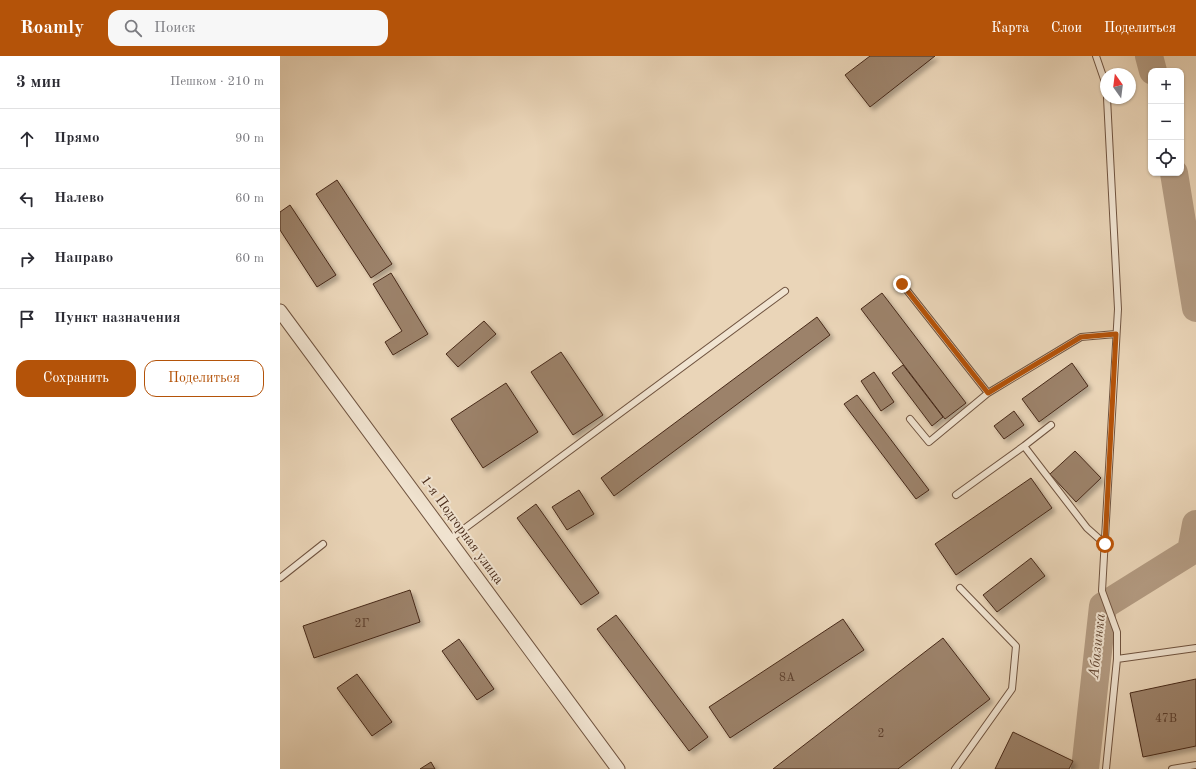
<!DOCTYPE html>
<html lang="ru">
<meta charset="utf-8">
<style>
body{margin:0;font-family:"Old Standard TT",serif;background:#f7f7f7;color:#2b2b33}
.controls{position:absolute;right:12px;top:12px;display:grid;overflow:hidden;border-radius:8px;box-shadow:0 1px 3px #0004}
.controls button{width:36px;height:36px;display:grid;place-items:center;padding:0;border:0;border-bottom:1px solid #e1e1e2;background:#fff;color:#2b2b33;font:20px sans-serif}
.compass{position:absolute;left:820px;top:12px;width:36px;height:36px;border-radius:50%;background:#fff;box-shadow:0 1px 3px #0004;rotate:346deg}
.stop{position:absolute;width:12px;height:12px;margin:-9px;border:3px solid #b45309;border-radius:50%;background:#fff}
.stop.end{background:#b45309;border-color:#fff;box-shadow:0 1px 4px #0008}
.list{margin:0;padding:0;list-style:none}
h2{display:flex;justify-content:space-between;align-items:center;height:52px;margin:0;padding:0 16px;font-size:17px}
h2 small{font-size:13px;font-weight:400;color:#7c7c81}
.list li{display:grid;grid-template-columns:26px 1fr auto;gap:12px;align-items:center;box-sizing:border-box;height:60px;padding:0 16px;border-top:1px solid #e1e1e2}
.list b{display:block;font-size:15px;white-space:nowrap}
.list em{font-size:13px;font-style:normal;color:#7c7c81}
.actions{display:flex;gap:8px;padding:12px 16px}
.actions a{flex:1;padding:9px 0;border:1px solid #b45309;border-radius:12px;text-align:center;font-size:14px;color:#b45309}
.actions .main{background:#b45309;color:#fff}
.icon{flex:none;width:22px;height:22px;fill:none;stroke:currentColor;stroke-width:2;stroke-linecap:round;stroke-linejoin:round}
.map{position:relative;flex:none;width:916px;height:713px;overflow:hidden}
header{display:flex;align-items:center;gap:24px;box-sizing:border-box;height:56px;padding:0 20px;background:#b45309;color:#fff}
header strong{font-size:19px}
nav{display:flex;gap:22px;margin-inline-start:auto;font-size:14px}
.search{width:280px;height:36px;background:#f7f7f7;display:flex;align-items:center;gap:10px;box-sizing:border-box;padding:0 14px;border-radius:12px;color:#7c7c81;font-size:15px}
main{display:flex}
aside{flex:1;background:#fff}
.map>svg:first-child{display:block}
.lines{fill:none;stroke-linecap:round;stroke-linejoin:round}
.river{stroke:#b39b82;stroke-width:28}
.building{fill:#9c826b;stroke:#472918;filter:url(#shadow)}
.service-casing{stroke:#705440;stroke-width:8}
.minor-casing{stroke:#705440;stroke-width:15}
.service{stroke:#f1e4d1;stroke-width:6}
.minor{stroke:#f1e4d1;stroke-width:13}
.route{stroke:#b45309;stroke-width:5}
.labels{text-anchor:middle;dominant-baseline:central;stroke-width:4;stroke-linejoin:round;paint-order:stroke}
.number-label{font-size:12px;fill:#5c3f2d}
.street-label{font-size:14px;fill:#472918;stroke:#f1e4d1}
.water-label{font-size:15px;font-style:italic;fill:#624632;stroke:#f1e4d1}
</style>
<header>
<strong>Roamly</strong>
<div class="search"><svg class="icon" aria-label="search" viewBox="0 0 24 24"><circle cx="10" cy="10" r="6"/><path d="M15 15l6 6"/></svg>Поиск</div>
<nav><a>Карта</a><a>Слои</a><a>Поделиться</a></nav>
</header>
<main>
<aside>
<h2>3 мин<small>Пешком · 210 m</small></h2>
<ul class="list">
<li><svg class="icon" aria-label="ahead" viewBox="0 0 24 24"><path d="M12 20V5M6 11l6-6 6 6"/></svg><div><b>Прямо</b></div><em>90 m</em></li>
<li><svg class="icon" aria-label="left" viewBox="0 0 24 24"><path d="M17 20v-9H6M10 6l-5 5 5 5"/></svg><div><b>Налево</b></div><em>60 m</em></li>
<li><svg class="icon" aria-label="right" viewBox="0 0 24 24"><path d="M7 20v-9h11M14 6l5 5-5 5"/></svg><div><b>Направо</b></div><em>60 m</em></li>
<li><svg class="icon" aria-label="arrive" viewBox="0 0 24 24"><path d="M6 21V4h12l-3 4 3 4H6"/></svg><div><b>Пункт назначения</b></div></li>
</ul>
<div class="actions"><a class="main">Сохранить</a><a>Поделиться</a></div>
</aside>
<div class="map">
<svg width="916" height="713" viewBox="0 0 916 713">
<defs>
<filter id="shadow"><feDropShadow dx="3.5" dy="3.5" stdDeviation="2" flood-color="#0004"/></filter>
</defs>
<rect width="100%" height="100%" fill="#ead5b8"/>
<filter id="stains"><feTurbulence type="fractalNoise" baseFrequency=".005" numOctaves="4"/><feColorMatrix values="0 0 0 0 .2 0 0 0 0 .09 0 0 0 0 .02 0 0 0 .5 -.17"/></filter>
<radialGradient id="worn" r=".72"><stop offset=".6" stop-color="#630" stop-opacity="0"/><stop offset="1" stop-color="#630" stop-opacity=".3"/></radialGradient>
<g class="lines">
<!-- river -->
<path class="river" d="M 869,0 L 873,15
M 894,117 L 916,252
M 805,713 L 823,550 L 911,495 L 916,468"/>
</g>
<!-- building -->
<path class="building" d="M 590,0 L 655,0 L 590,51 L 565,19 Z
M 57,124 L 112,208 L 91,222 L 36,138 Z
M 10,149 L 56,219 L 37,231 L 0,174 L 0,156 Z
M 111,217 L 148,278 L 113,299 L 105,286 L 122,275 L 93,228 Z
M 602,237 L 686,347 L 665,363 L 581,253 Z
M 537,261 L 550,279 L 334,440 L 321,422 Z
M 204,265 L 216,278 L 178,311 L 166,298 Z
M 281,296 L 323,359 L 293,379 L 251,316 Z
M 792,307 L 808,330 L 759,366 L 742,343 Z
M 623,309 L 663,361 L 652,370 L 612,317 Z
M 594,316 L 614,346 L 601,355 L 581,325 Z
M 226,327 L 258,376 L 203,412 L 171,363 Z
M 577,339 L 649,434 L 636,443 L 564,348 Z
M 734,355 L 744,369 L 724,383 L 714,370 Z
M 795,395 L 821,422 L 796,446 L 770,418 Z
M 751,422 L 772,452 L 676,519 L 655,488 Z
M 299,434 L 314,458 L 287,474 L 272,451 Z
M 256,448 L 319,537 L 301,549 L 237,462 Z
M 751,502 L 765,520 L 717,556 L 703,539 Z
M 130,534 L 140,566 L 34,602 L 23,570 Z
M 336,559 L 428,681 L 409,695 L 317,573 Z
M 563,563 L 584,594 L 450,682 L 429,651 Z
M 663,582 L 710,643 L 618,713 L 493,713 Z
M 179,583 L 214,633 L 197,644 L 162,595 Z
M 77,618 L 112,666 L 92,680 L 57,632 Z
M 916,623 L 916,690 L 863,701 L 850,637 Z
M 733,676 L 793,705 L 789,713 L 715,713 Z
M 151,706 L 155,713 L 140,713 Z"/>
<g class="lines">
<defs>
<path id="service" d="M 816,0 L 826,29
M 622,228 L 708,337
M 630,363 L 649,386 L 708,337 L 801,281 L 836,278
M 744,390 L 807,472 L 825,488
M 676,439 L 744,390 L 771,369
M 169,484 L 505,235
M 0,522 L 43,488
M 837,603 L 916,592
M 675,713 L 732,633 L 736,590 L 680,532
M 826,713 L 837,603 L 837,576 L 822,535 L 838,253 L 827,42
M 892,713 L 916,709"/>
<path id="minor" d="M 0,255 L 338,713"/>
</defs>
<!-- service casing -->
<use href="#service" class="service-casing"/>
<!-- minor casing -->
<use href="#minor" class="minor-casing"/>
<!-- service -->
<use href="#service" class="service"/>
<!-- minor -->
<use href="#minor" class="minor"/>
</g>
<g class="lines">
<!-- route -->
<path class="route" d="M 622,228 L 708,337 L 801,281 L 836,278 L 825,488"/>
</g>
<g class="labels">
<!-- number labels -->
<g class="number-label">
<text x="82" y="568">2Г</text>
<text x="507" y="622">8А</text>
<text x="886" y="663">47В</text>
<text x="601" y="678">2</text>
</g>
<!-- street labels -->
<g class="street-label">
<text transform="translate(182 474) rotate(54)">1-я Подгорная улица</text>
</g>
<!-- water labels -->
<g class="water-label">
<text transform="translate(818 590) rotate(-84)">Абазинка</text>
</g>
</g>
<rect width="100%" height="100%" filter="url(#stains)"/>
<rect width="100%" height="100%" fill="url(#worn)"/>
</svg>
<div class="controls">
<button>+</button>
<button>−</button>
<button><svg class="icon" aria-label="locate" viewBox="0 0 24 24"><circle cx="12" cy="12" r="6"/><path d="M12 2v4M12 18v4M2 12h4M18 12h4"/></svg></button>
</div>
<svg class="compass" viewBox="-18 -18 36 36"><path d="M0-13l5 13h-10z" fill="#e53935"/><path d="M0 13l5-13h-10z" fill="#7c7c81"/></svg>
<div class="stop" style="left:825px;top:488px"></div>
<div class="stop end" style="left:622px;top:228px"></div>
</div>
</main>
